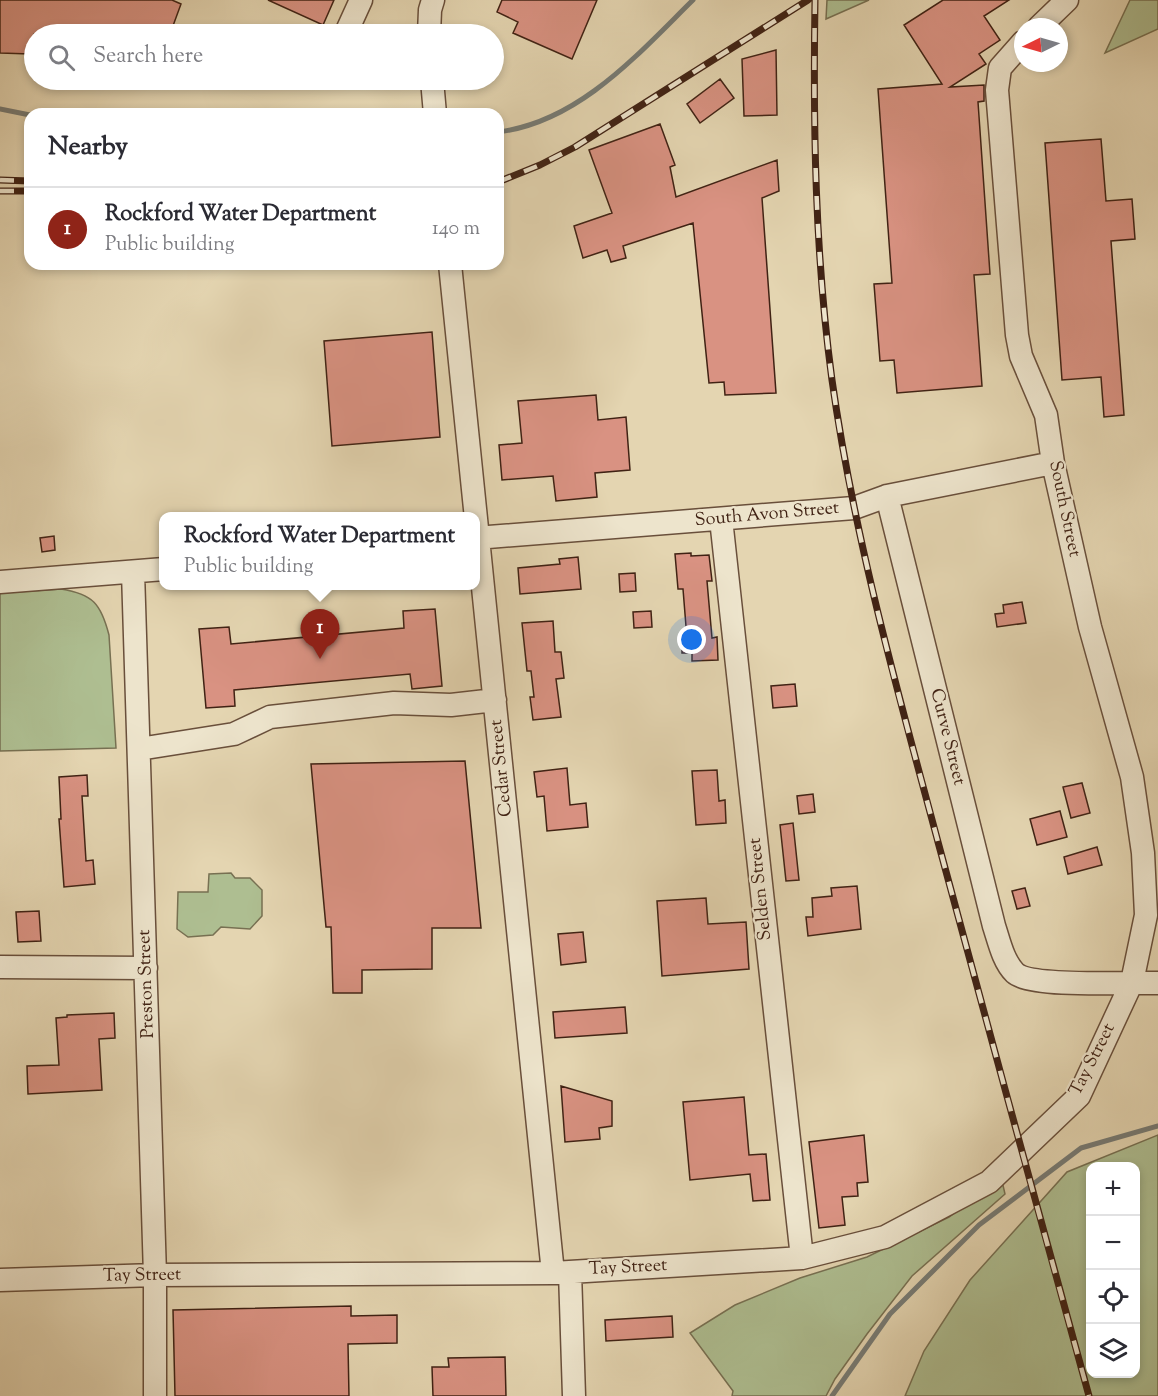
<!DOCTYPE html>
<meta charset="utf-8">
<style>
body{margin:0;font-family:"Sorts Mill Goudy",serif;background:#f7f7f7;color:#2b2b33}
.controls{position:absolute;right:18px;bottom:18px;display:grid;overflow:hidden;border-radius:12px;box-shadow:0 3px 9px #0003}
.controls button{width:54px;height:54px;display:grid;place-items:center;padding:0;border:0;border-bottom:2px solid #e1e1e2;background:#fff;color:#2b2b33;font:30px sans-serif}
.compass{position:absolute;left:1014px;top:18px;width:54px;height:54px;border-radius:50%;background:#fff;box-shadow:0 3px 9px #0003;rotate:265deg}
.you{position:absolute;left:692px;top:640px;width:21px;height:21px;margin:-15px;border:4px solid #fff;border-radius:50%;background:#1a73e8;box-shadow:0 0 0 9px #1a73e833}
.badge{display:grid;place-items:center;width:39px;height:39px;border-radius:50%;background:#8f2418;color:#fff;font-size:20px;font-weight:700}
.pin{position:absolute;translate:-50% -50px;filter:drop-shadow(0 2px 3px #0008)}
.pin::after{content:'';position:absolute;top:32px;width:21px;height:18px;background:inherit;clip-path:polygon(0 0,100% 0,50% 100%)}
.popup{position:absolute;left:159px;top:512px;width:321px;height:78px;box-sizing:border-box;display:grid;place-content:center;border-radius:12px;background:#fff;filter:drop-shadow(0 2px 4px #0005);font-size:20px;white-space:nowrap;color:#7c7c81}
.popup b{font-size:22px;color:#2b2b33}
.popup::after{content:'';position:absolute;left:50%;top:100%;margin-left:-12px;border:12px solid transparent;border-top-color:#fff}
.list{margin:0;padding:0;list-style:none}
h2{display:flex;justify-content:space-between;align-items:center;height:78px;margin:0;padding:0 24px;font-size:26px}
h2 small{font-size:20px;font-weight:400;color:#7c7c81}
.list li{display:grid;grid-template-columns:39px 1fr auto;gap:18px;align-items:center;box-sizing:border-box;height:84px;padding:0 24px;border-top:2px solid #e1e1e2}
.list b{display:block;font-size:22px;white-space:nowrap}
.list p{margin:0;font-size:20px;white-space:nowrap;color:#7c7c81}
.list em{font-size:20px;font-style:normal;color:#7c7c81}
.icon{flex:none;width:33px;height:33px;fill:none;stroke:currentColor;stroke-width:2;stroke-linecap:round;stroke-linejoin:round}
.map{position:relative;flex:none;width:1158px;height:1396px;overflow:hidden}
.search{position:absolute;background:#fff;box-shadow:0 3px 9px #0003;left:24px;top:24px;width:480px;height:66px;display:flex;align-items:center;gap:15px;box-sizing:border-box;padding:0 21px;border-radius:33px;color:#7c7c81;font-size:22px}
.panel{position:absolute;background:#fff;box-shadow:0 3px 9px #0003;left:24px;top:108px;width:480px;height:162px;border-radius:18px}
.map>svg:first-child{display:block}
.green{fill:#aebe91;stroke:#777052;stroke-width:1.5;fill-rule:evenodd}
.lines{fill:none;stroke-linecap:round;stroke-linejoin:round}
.stream{stroke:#767b75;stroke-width:5}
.building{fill:#d99282;stroke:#402214;stroke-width:1.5}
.minor-casing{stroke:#694f3b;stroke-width:25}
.minor{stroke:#ede4cc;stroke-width:22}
.rail-casing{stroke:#402214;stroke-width:7}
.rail{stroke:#ede4cc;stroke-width:4.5;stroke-dasharray:14;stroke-linecap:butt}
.labels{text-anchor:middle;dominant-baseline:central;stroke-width:4.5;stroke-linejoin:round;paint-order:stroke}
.street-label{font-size:18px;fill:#402214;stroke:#ede4cc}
</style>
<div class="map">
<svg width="1158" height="1396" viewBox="0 0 1158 1396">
<rect width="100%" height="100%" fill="#e4d5b1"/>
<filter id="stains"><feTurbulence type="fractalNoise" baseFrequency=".00333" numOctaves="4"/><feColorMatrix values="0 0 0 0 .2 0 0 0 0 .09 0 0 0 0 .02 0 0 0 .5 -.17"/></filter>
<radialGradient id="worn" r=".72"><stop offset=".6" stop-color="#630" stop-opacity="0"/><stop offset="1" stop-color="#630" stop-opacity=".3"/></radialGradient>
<!-- green -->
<path class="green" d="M 827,0 L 869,0 L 826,19 Z
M 1130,0 L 1158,0 L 1158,29 L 1105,53 Z
M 61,589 C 93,594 101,604 109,635 L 116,748 L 0,751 L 0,593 Z
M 231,873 L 235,878 L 250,878 L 262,890 L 262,916 L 250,929 L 221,927 L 213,935 L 188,937 L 177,929 L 178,892 L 208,892 L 209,874 Z
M 1158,1135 L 1158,1396 L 905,1396 L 924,1351 L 970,1280 L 1067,1172 ZM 1136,1166 L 1136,1374 L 1090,1374 L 1090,1166 Z
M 1002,1181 L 1005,1194 L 912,1276 L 867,1334 L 835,1379 L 826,1396 L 732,1396 L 733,1391 L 690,1333 L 735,1305 L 800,1278 L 867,1257 L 949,1217 L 988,1188 Z"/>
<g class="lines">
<!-- stream -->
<path class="stream" d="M 0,109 L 30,115
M 498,132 C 579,122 638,54 693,0
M 832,1396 L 890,1314 L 979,1225 L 1081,1148 L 1158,1126"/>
</g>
<!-- building -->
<path class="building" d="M 0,0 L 172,0 L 181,4 L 170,34 L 34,34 L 34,45 L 30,54 L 0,53 Z
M 268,0 L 334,0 L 323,25 Z
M 502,0 L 597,0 L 572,59 L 513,33 L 518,22 L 497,12 Z
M 943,0 L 1009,0 L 984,16 L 1000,40 L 979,54 L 986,64 L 950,87 L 984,85 L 984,101 L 978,102 L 990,274 L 974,275 L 982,386 L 897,393 L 894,360 L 880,361 L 874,284 L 892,283 L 878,89 L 942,84 L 904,25 Z
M 776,50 L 777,115 L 744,116 L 742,59 Z
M 720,79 L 734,98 L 700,123 L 687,104 Z
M 660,124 L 675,165 L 670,167 L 676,197 L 777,160 L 779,191 L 762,198 L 776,393 L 725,395 L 724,382 L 709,383 L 693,223 L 623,246 L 626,258 L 611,262 L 607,250 L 583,258 L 574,226 L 612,213 L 589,150 Z
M 1101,139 L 1106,201 L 1132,199 L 1135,239 L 1111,241 L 1124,415 L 1104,417 L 1101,377 L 1062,380 L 1045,143 Z
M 432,332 L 440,437 L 332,446 L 324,341 Z
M 596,395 L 598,420 L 626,417 L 630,470 L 595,473 L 597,497 L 556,501 L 553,476 L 502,480 L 499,445 L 522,443 L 518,401 Z
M 54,536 L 55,550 L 42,552 L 40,538 Z
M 691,553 L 691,556 L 709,555 L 712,581 L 707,581 L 712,638 L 717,637 L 718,660 L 692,661 L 692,653 L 682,653 L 682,639 L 687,639 L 683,589 L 678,589 L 675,554 Z
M 578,557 L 581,589 L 520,594 L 518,568 L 560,564 L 559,559 Z
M 635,573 L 636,591 L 620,592 L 619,574 Z
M 1022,602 L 1026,623 L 997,627 L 995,614 L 1004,613 L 1003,605 Z
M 435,609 L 442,686 L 412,689 L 410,674 L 234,690 L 235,706 L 206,708 L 199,629 L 229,627 L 231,644 L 404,628 L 403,611 Z
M 651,611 L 652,627 L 634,628 L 633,612 Z
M 553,621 L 555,652 L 561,652 L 564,678 L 556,679 L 561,717 L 533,720 L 530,697 L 534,697 L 531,671 L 527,671 L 522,623 Z
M 795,684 L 797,706 L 773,708 L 771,686 Z
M 465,761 L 481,928 L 432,928 L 432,969 L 362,970 L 362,993 L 333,993 L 331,927 L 326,927 L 311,764 Z
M 567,768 L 570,805 L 586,803 L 588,827 L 547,831 L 544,796 L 537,797 L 534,772 Z
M 717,770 L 719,801 L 725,800 L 726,823 L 696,825 L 692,771 Z
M 87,775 L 88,796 L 82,796 L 86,861 L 93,860 L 95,884 L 64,887 L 59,819 L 61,819 L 59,777 Z
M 1082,783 L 1090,813 L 1071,818 L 1063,787 Z
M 813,794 L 815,812 L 799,814 L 797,796 Z
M 1060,811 L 1067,837 L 1037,845 L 1030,819 Z
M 793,823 L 799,880 L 786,881 L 780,825 Z
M 1097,847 L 1102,865 L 1068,874 L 1064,857 Z
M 857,886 L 861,929 L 808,936 L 806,917 L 813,917 L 812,898 L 832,896 L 831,888 Z
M 1025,888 L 1030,906 L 1017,909 L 1012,891 Z
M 706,898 L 708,924 L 746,922 L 749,969 L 662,976 L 657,901 Z
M 39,911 L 41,941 L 18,942 L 16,912 Z
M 583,932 L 586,962 L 561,965 L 558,934 Z
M 625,1007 L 627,1033 L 555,1038 L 553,1012 Z
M 114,1013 L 115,1038 L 99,1039 L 102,1090 L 28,1094 L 27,1066 L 59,1065 L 56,1018 L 67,1017 L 67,1015 Z
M 561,1086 L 612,1101 L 612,1126 L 599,1128 L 600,1139 L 565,1142 Z
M 744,1097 L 749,1155 L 766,1154 L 770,1200 L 753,1201 L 750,1174 L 690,1180 L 683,1102 Z
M 864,1135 L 868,1182 L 857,1183 L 858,1196 L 842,1197 L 845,1225 L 819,1228 L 809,1142 Z
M 351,1306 L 351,1316 L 397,1315 L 397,1343 L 348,1344 L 349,1396 L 175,1396 L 173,1310 Z
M 672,1316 L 673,1337 L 606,1341 L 605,1320 Z
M 505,1357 L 506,1396 L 433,1396 L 432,1367 L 449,1367 L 448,1358 Z"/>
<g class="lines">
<defs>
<path id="minor" d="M 1039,27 L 1067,0
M 346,33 L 361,0
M 429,34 L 430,10 L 433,0
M 432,80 L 435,114
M 450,264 L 553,1273
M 887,496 L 994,926 C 999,941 1003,961 1015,973 C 1032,988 1131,982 1158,983
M 721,519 L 802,1258
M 476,538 L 854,508 L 887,496 L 1053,463
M 133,572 L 155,1275 L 155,1396
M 0,582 L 164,569
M 139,749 L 234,734 L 270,717 L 394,703 L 451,705 L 495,700
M 0,967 L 146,968
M 570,1272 L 574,1396
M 0,1280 L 155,1275 L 553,1273 L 802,1258 L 885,1237 L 989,1182 L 1079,1096 L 1132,982 L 1146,915 L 1143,853 L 1132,777 L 1090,627 L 1053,463 L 1046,415 L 1021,356 L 1017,335 L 997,90 L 1000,68 L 1023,42"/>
</defs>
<!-- minor casing -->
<use href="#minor" class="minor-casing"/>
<!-- minor -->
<use href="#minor" class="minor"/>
<defs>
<path id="rail" d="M 815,0 C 813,127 815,254 832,380 C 854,537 897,689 938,842 C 988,1027 1038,1211 1089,1396
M 0,180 L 30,181
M 498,182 L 540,165 L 575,147 L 808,0
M 0,191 L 30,191"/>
</defs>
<!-- rail casing -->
<use href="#rail" class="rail-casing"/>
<!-- rail -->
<use href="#rail" class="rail"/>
</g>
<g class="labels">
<!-- street labels -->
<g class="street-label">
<text transform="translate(1064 509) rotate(78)">South Street</text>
<text transform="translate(767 515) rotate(-5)">South Avon Street</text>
<text transform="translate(947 737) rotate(76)">Curve Street</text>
<text transform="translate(502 768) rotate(-96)">Cedar Street</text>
<text transform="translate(761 889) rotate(-96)">Selden Street</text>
<text transform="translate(147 984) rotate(-92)">Preston Street</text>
<text transform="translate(1093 1060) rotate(-63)">Tay Street</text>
<text transform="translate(628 1268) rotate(-3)">Tay Street</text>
<text transform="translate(142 1276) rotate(-1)">Tay Street</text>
</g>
</g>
<rect width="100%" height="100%" filter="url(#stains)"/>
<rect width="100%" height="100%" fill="url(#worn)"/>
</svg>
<div class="controls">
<button>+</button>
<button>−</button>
<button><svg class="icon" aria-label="locate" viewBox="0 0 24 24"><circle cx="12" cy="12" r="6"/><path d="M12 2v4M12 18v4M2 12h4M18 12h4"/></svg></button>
<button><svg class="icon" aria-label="layers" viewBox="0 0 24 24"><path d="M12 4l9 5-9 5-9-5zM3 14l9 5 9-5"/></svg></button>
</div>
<svg class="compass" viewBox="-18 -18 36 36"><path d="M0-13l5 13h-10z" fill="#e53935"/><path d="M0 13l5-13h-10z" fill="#7c7c81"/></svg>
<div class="you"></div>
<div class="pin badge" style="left:320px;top:659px">1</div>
<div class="popup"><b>Rockford Water Department</b>Public building</div>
<div class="search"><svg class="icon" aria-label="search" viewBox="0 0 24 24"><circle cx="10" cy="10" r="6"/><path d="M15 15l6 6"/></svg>Search here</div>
<section class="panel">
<h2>Nearby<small></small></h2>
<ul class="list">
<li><span class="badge">1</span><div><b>Rockford Water Department</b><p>Public building</p></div><em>140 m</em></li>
</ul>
</section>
</div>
